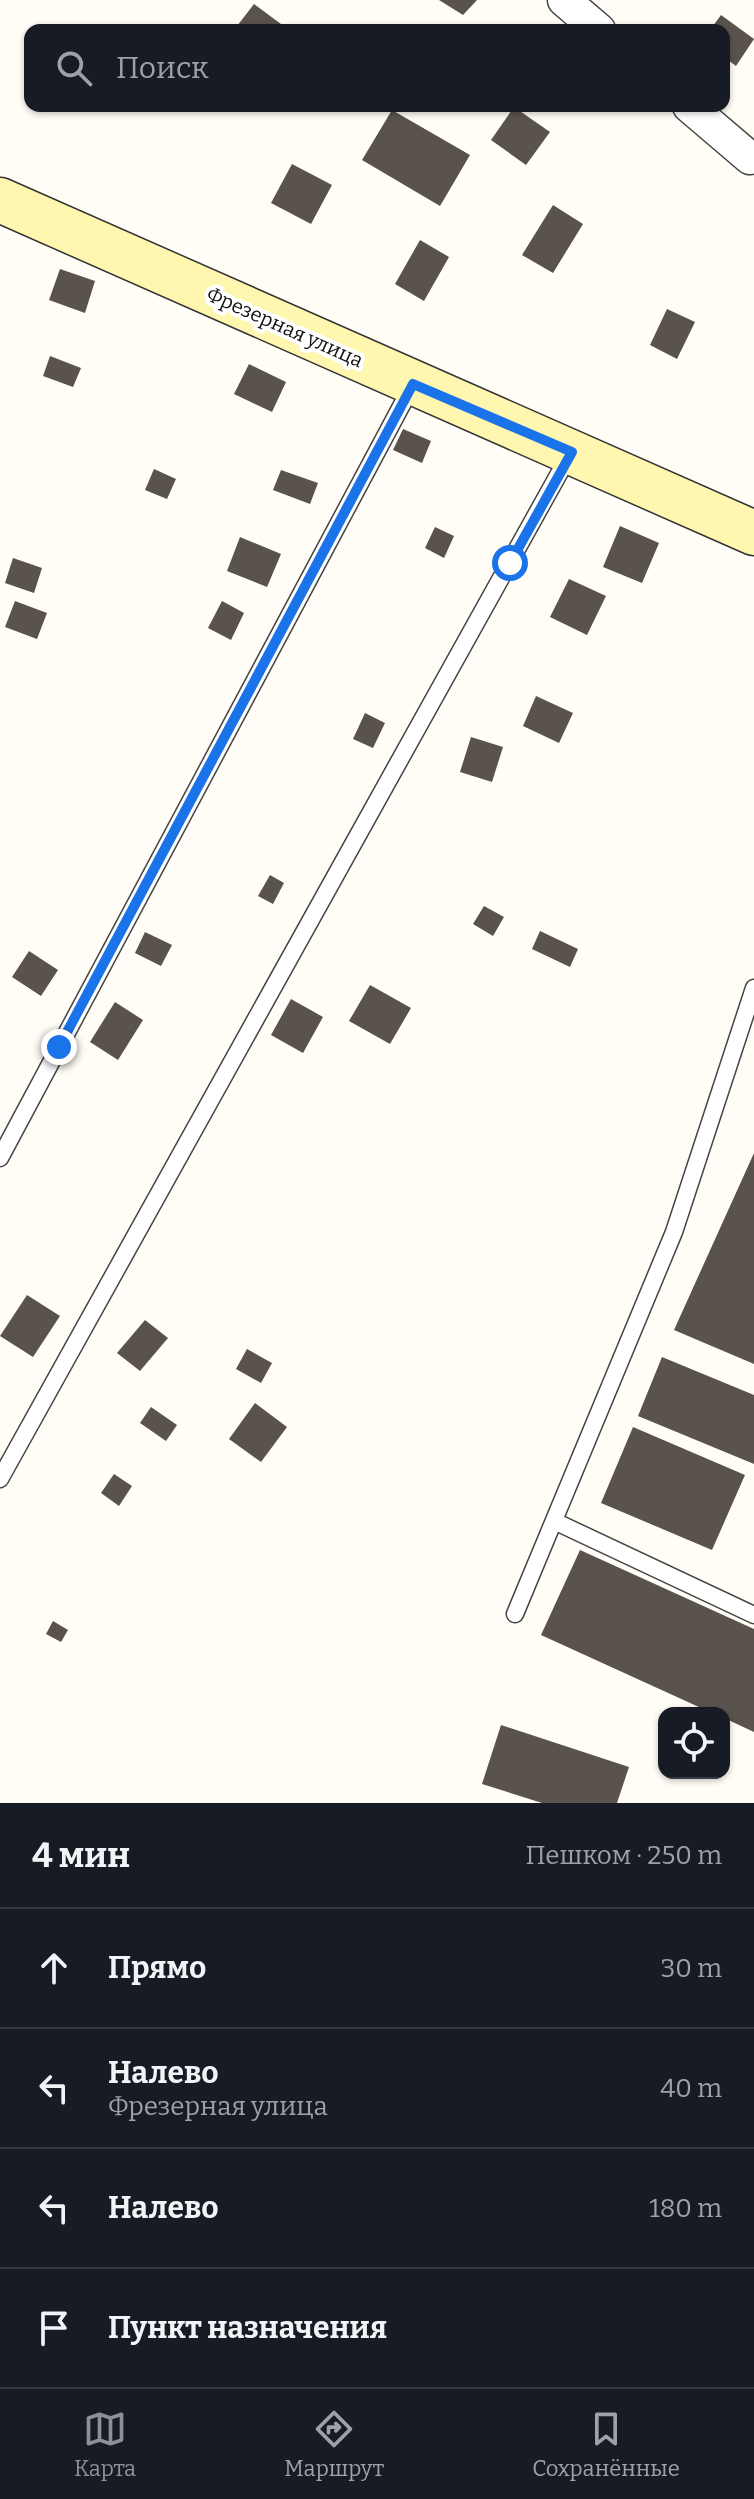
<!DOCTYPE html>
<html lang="ru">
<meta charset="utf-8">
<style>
body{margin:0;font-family:Bitter,serif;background:#242831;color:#f1f3f6}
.controls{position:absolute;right:24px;bottom:24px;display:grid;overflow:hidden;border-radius:16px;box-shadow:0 2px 6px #0004}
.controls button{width:72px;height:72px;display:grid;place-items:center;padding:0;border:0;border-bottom:2px solid #363941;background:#171b24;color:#f1f3f6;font:40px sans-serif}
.stop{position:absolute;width:24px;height:24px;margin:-18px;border:6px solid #1a73e8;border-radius:50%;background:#fff}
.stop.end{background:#1a73e8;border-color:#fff;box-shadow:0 2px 8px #0008}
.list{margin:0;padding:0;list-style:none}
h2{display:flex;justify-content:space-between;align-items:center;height:104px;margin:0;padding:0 32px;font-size:34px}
h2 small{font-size:26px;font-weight:400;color:#9ea1a6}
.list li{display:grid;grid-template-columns:52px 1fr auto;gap:24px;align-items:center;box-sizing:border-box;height:120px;padding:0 32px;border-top:2px solid #363941}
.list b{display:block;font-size:30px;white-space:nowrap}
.list p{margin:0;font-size:26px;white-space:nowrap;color:#9ea1a6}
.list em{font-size:26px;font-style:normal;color:#9ea1a6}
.icon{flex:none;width:44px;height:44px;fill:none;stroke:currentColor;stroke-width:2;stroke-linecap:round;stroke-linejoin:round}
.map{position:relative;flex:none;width:754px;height:1803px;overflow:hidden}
.search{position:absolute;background:#171b24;box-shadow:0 2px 6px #0004;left:24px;right:24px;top:24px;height:88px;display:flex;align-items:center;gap:20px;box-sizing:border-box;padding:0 28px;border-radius:16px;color:#9ea1a6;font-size:30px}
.sheet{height:584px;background:#171b24}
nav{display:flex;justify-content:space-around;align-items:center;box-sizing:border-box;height:112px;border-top:2px solid #363941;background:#171b24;font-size:22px;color:#9ea1a6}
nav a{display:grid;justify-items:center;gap:4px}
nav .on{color:#8c9099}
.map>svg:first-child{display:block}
.building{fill:#5a524d}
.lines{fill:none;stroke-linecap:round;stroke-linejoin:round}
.lane-casing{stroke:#444;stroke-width:19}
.street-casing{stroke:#444;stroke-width:35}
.secondary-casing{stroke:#333;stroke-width:47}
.lane{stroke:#fff;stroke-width:16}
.street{stroke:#fff;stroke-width:32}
.secondary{stroke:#fff6b0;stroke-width:44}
.route{stroke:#1a73e8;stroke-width:10}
.labels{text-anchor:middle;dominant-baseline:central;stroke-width:8;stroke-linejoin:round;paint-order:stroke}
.street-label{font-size:20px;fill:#111;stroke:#fff}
</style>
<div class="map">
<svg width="754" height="1803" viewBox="0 0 754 1803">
<rect width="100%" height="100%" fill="#fffdf5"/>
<!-- building -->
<path class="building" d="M 439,0 L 477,0 L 463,15 Z
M 254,4 L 285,27 L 282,30 L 234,30 Z
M 721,15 L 754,39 L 736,66 L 724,57 L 724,30 L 710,30 Z
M 514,107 L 550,132 L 526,165 L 491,140 Z
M 392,110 L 470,155 L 440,206 L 362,160 Z
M 292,164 L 332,185 L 311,224 L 271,203 Z
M 553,205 L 583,224 L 553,273 L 522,255 Z
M 420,240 L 449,257 L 424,301 L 395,284 Z
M 60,269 L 95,281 L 85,313 L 49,300 Z
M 667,309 L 695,322 L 677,359 L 650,345 Z
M 50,356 L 81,368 L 73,387 L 43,376 Z
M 249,364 L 286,382 L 272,412 L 234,394 Z
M 403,429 L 431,441 L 422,463 L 393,450 Z
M 154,469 L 176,479 L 167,499 L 145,490 Z
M 281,470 L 318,483 L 310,504 L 273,490 Z
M 620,526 L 659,543 L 642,583 L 603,567 Z
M 435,527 L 454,536 L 444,558 L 425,548 Z
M 240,537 L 281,554 L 267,587 L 227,571 Z
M 13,558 L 42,568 L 34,593 L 5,583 Z
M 569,579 L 606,596 L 587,635 L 550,617 Z
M 15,601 L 47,613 L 37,639 L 5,627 Z
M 222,601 L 244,613 L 231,640 L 208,628 Z
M 536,696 L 573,713 L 559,743 L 523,726 Z
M 365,713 L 385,723 L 373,748 L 353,739 Z
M 471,737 L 503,747 L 492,782 L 460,772 Z
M 270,875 L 284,883 L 273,904 L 258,896 Z
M 484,906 L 504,917 L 493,936 L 473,924 Z
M 540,931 L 578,949 L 570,967 L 532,949 Z
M 145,932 L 172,945 L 161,966 L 135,953 Z
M 29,951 L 58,970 L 41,996 L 12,977 Z
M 370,985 L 411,1008 L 390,1044 L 349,1021 Z
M 291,999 L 323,1017 L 303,1053 L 271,1035 Z
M 115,1002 L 143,1020 L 118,1060 L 90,1042 Z
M 754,1153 L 754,1364 L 674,1330 Z
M 27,1295 L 60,1316 L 33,1357 L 0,1336 Z
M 145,1320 L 168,1338 L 140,1371 L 117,1353 Z
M 247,1349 L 272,1363 L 261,1383 L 236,1369 Z
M 662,1357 L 754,1395 L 754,1464 L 638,1416 Z
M 255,1403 L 287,1427 L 261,1462 L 229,1439 Z
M 151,1407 L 177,1425 L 166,1441 L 140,1423 Z
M 633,1427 L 745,1475 L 712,1550 L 601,1503 Z
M 114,1474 L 132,1486 L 119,1506 L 101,1493 Z
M 580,1550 L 754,1629 L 754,1732 L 724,1718 L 724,1713 L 712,1713 L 541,1635 Z
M 53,1621 L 68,1630 L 61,1642 L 46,1634 Z
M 501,1725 L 629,1767 L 617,1803 L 542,1803 L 482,1784 Z"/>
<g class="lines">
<defs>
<path id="lane" d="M 0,1158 L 413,384
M 0,1479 L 571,452
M 554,1521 L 754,1615
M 515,1614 L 674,1232 L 754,988"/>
<path id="street" d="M 564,0 L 599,30
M 689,106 L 750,158"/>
<path id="secondary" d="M 0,200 L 754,533"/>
</defs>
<!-- lane casing -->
<use href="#lane" class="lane-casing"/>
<!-- street casing -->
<use href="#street" class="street-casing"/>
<!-- secondary casing -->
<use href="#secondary" class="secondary-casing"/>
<!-- lane -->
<use href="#lane" class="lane"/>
<!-- street -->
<use href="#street" class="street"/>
<!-- secondary -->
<use href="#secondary" class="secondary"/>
</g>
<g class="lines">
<!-- route -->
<path class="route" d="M 59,1047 L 413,384 L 572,452 L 510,563"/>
</g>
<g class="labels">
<!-- street labels -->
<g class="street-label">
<text transform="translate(285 327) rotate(24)">Фрезерная улица</text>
</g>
</g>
</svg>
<div class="controls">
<button><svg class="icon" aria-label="locate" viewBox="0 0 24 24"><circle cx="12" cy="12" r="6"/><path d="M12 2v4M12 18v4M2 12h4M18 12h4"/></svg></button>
</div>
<div class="stop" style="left:510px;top:563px"></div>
<div class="stop end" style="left:59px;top:1047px"></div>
<div class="search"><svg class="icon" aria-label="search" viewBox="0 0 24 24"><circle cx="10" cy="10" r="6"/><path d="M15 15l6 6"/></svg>Поиск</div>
</div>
<section class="sheet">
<h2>4 мин<small>Пешком · 250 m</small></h2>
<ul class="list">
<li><svg class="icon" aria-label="ahead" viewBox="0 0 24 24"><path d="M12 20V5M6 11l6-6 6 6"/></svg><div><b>Прямо</b></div><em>30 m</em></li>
<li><svg class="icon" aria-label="left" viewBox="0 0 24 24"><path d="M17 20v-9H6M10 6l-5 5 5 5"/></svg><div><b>Налево</b><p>Фрезерная улица</p></div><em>40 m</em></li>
<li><svg class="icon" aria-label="left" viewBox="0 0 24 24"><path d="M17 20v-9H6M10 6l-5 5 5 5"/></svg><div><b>Налево</b></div><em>180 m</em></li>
<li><svg class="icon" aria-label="arrive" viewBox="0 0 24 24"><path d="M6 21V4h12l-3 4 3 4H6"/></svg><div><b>Пункт назначения</b></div></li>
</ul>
</section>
<nav>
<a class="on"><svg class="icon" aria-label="map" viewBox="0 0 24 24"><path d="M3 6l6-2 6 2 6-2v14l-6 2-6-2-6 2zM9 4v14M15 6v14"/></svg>Карта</a>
<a><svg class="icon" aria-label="directions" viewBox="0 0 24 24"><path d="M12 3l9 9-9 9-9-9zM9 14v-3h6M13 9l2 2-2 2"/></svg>Маршрут</a>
<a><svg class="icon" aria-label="saved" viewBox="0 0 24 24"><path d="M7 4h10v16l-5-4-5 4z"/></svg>Сохранённые</a>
</nav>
